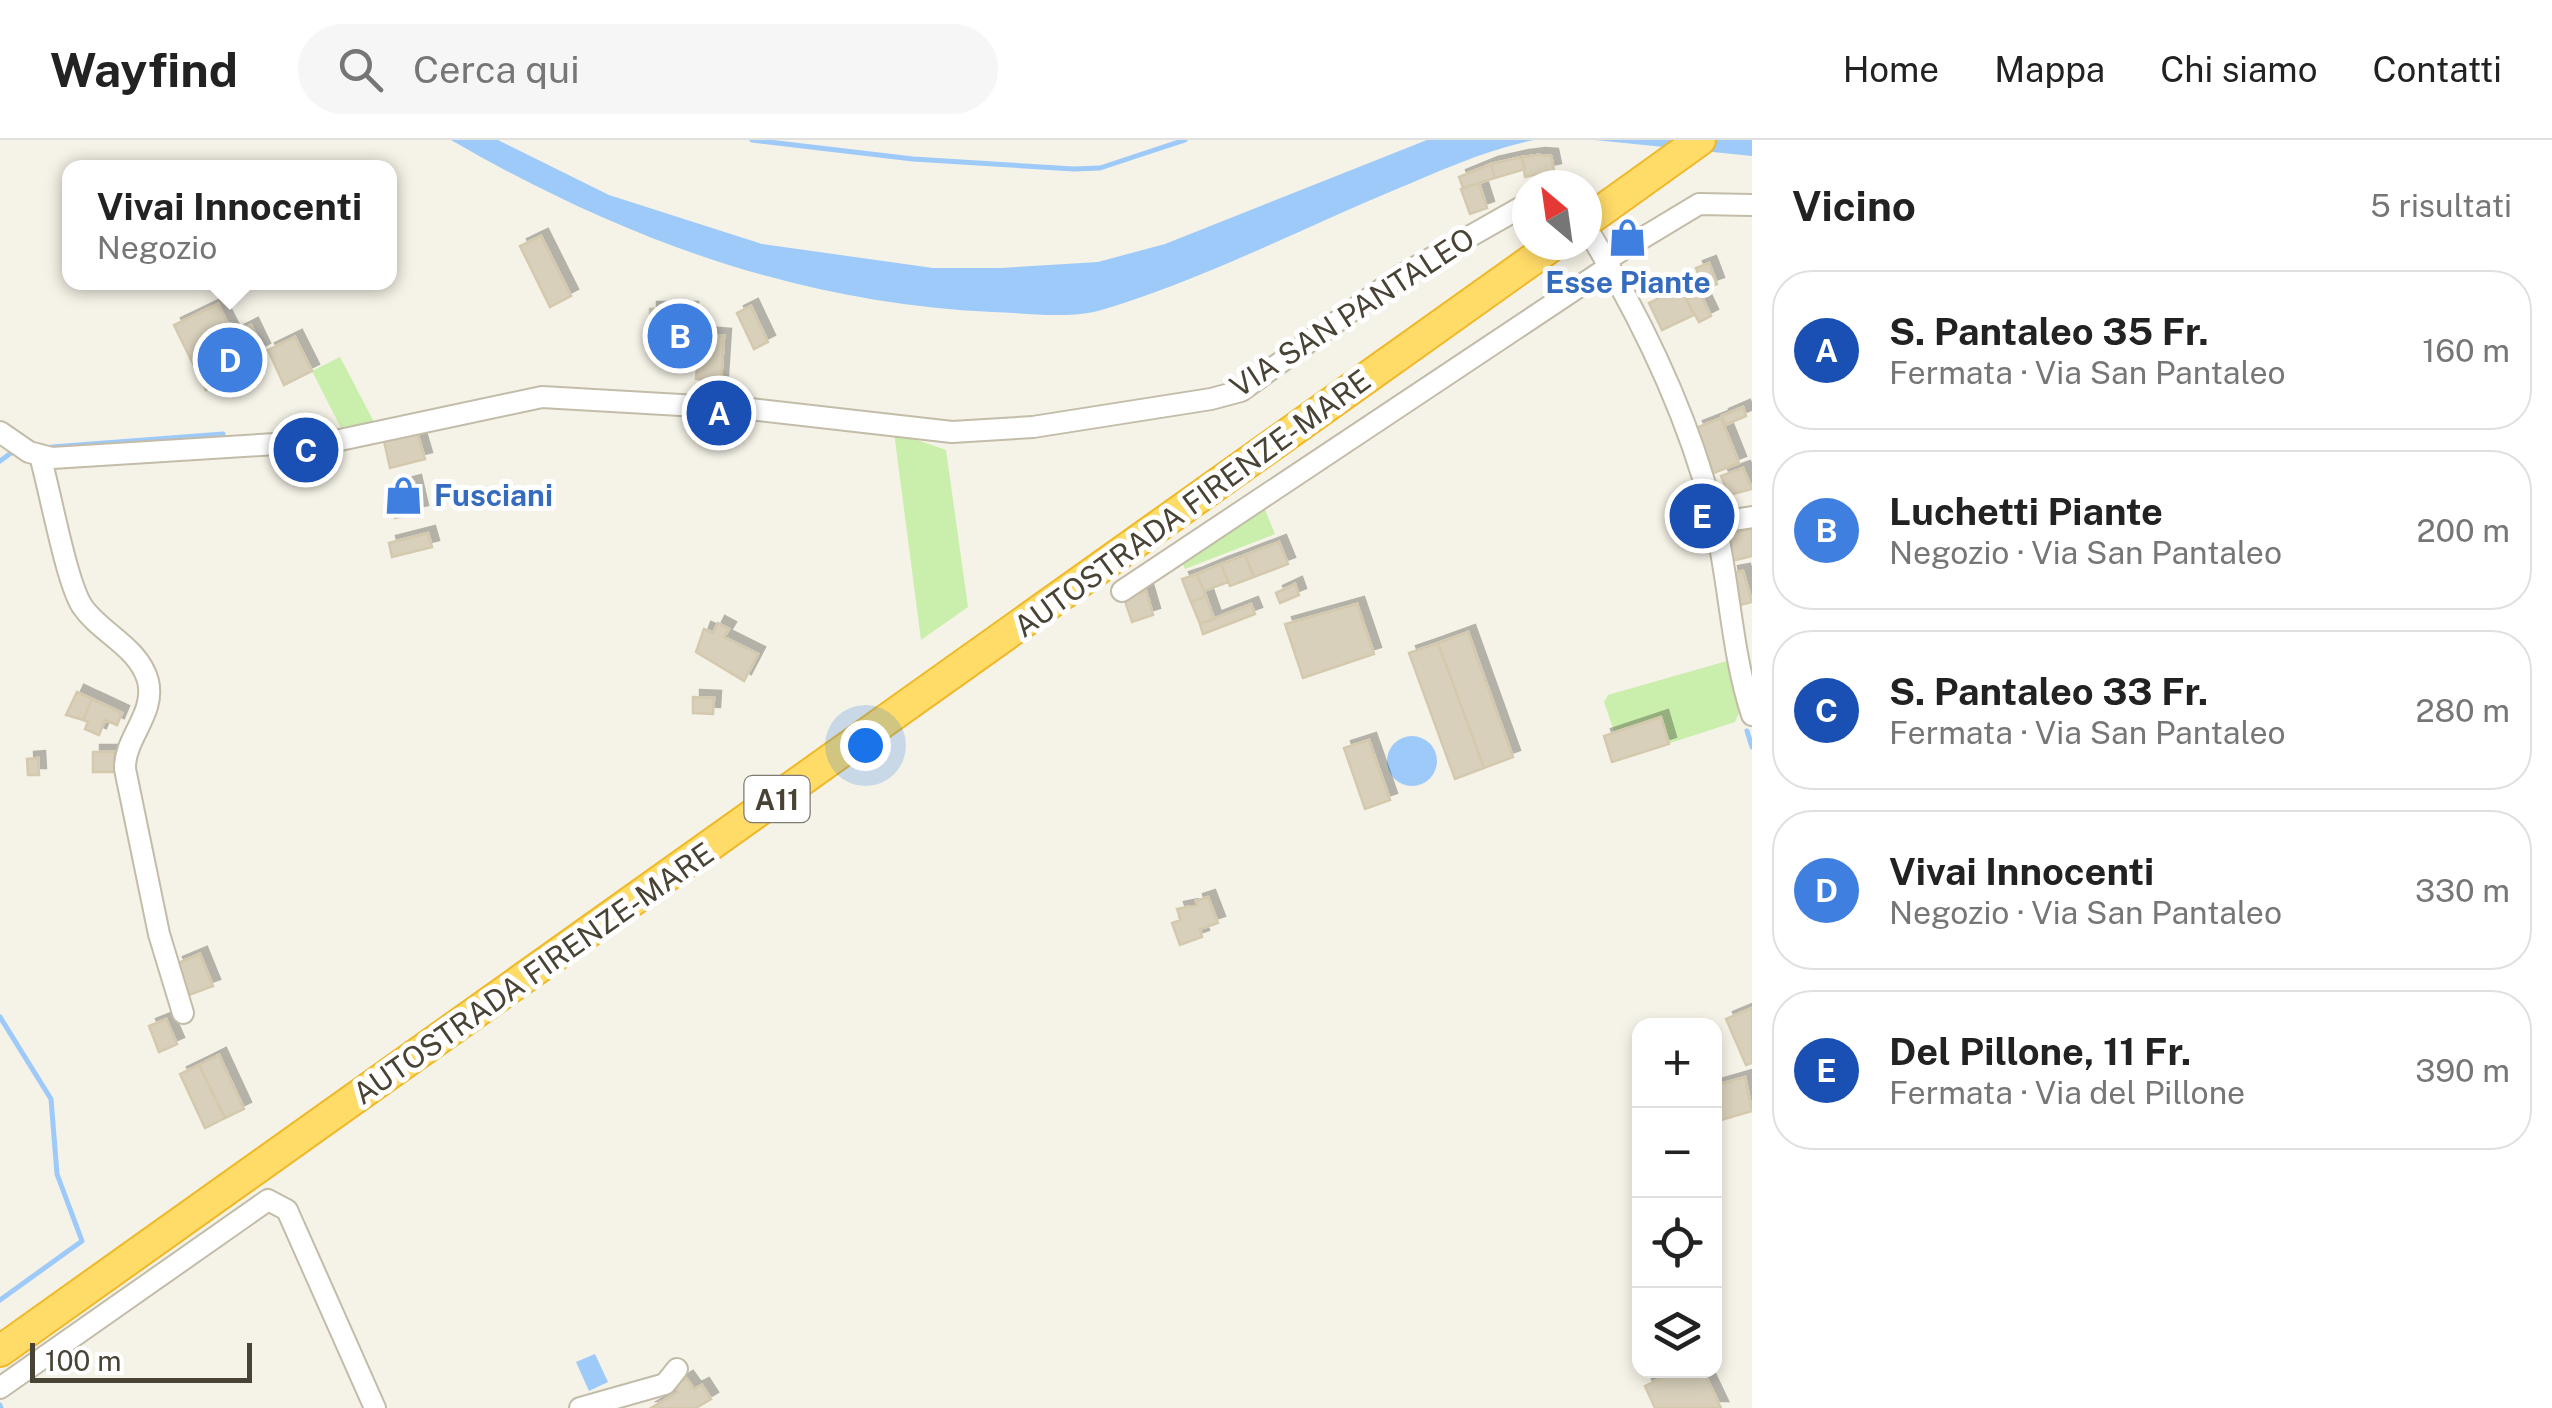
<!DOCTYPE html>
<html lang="it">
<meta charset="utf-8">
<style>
body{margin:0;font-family:"Public Sans",sans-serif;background:#f6f6f6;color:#222}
.controls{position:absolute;right:30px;bottom:30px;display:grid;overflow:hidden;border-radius:20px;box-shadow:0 5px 15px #0003}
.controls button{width:90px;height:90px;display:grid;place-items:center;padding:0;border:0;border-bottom:2px solid #e0e0e0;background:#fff;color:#222;font:50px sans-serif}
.compass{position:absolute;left:1512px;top:30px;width:90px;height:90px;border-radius:50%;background:#fff;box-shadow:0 5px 15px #0003;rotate:331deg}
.scale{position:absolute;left:30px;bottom:25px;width:222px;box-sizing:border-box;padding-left:10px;border:5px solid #494335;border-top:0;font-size:28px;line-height:35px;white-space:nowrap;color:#494335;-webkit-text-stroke:8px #fff;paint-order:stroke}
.you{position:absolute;left:865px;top:605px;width:35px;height:35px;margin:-25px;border:8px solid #fff;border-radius:50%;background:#1a73e8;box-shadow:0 0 0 15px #1a73e833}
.badge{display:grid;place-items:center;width:65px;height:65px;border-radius:50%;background:#0f766e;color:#fff;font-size:32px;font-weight:700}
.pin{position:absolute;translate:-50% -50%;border:5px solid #fff;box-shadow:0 2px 10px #0006}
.popup{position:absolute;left:62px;top:20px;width:335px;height:130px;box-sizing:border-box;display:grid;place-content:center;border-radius:20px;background:#fff;filter:drop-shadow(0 2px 8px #0005);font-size:32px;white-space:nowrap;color:#767676}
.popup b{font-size:38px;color:#222}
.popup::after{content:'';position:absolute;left:50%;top:100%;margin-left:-20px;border:20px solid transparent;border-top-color:#fff}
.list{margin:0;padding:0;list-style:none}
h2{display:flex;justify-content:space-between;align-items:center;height:130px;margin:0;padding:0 40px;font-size:42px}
h2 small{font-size:32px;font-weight:400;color:#767676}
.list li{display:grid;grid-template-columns:65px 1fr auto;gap:30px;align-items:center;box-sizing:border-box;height:160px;margin:0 20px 20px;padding:0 20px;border:2px solid #e0e0e0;border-radius:40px}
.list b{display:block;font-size:38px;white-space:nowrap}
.list p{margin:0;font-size:32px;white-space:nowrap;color:#767676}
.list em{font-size:32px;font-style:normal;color:#767676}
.icon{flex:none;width:55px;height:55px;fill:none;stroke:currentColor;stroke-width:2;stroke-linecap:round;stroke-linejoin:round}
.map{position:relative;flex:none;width:1752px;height:1268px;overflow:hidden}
header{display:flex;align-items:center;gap:60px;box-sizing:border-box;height:140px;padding:0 50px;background:#fff;border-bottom:2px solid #e0e0e0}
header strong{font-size:48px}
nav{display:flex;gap:55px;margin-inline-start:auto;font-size:35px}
.search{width:700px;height:90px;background:#f6f6f6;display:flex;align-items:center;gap:25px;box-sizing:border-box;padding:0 35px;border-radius:55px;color:#767676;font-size:38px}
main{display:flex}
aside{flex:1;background:#fff}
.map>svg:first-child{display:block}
.green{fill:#caeeab}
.water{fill:#9dcaf9}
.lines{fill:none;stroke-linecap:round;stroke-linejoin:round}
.stream{stroke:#9dcaf9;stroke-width:5}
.building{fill:#d8d0bb;stroke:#d4c9ad;stroke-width:2.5;filter:url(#shadow)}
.minor-casing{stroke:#c2bca8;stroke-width:24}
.highway-casing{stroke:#efb827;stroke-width:34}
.minor{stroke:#fff;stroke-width:20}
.highway{stroke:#ffdb68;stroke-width:30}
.labels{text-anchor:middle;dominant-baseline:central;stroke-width:10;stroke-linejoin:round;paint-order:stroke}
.shield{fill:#fff;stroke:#807b72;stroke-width:2.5}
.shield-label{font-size:28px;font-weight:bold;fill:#494335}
.shop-label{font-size:30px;font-weight:bold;fill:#366cbe;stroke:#fff}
.street-label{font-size:30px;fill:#494335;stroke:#fff}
</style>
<header>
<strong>Wayfind</strong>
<div class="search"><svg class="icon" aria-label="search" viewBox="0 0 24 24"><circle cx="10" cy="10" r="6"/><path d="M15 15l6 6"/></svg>Cerca qui</div>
<nav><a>Home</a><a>Mappa</a><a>Chi siamo</a><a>Contatti</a></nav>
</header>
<main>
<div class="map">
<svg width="1752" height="1268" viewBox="0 0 1752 1268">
<defs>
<filter id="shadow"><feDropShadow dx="7" dy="-7" stdDeviation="0" flood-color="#0004"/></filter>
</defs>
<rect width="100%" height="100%" fill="#f5f2e7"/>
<!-- green -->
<path class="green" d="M 340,217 L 375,284 L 342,290 L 312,231 Z
M 894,292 L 946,310 L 968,467 L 921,500 Z
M 1263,365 L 1275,394 L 1185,429 L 1180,417 Z
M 1727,521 L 1739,573 L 1735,582 L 1670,603 L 1661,576 L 1614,591 L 1604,562 L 1608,555 Z"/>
<!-- water -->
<path class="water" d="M 451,0 L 498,0 L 609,55 L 762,104 L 933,128 L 1000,128 L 1098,122 L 1165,104 L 1427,0 L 1534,0 C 1484,10 1438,32 1392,51 C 1297,91 1203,139 1105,169 C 1070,180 1029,173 992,172 C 796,163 620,98 451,0 Z
M 1595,0 L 1752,0 L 1752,16 Z
M1387 621a25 25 0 1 1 50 0a25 25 0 1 1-50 0Z
M 595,1214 L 608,1242 L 589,1251 L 576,1222 Z"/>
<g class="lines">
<!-- stream -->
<path class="stream" d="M 752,0 L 913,19 L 1074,29 L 1100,28 L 1185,0
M 52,307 L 223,294
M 0,321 L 11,313
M 1747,591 L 1752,607
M 0,877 L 51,959 L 57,1034 L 82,1101 L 0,1160
M 0,1265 L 1,1268"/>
</g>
<!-- building -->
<path class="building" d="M 1538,15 L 1551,16 L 1554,30 L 1525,37 L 1522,17 Z
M 1522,17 L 1525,29 L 1495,38 L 1491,24 Z
M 1491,24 L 1495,38 L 1463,48 L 1459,37 Z
M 1479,43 L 1487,68 L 1470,74 L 1461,49 Z
M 541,96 L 571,156 L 550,167 L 520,106 Z
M 1709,123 L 1717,144 L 1704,149 L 1696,128 Z
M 1681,148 L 1694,175 L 1662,190 L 1649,163 Z
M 1701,155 L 1711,176 L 1699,182 L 1686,159 Z
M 218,164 L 233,194 L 251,185 L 263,210 L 245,219 L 250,229 L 206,250 L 174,185 Z
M 751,166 L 768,202 L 754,209 L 737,173 Z
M 650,169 L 691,169 L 691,206 L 651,205 Z
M 700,194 L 724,196 L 721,242 L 696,239 Z
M 295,197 L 312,231 L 284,245 L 268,210 Z
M 1743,267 L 1746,276 L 1725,285 L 1722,276 Z
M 1721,278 L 1739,323 L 1714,333 L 1696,288 Z
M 417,292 L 425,319 L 390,328 L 384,301 Z
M 1743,328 L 1752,349 L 1729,355 L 1721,336 Z
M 414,342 L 421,372 L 395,378 L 388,349 Z
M 1752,389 L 1752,416 L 1732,421 L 1726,394 Z
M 428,393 L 432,407 L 392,417 L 389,403 Z
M 1279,402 L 1288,424 L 1254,437 L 1245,415 Z
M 1245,415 L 1254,437 L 1230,446 L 1221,424 Z
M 1221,424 L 1228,442 L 1204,451 L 1197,434 Z
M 1743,431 L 1752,462 L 1736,466 L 1731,433 Z
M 1197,434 L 1206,456 L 1191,462 L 1182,439 Z
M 1295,444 L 1299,455 L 1280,463 L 1276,453 Z
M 1146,451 L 1153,475 L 1132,482 L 1124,458 Z
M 1206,456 L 1214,479 L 1200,484 L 1191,462 Z
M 1251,464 L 1255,474 L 1203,494 L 1200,484 Z
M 1357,464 L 1374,514 L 1303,538 L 1285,484 Z
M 718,483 L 729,489 L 724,497 L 758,514 L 744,541 L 696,512 L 704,489 L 713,493 Z
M 1468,492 L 1513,617 L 1484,628 L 1438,503 Z
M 1438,503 L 1484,628 L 1455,639 L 1409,513 Z
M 77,552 L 92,559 L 83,580 L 66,575 Z
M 693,557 L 714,558 L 713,574 L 693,573 Z
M 92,559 L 122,573 L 117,585 L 105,580 L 99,595 L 85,589 L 88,582 L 83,580 Z
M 1661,577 L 1669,604 L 1612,622 L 1604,596 Z
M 1369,600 L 1390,660 L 1365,669 L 1344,608 Z
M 93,612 L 114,612 L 114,632 L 93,632 Z
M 38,618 L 39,635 L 28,635 L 27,619 Z
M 1208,757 L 1218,783 L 1200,789 L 1202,797 L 1180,805 L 1172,783 L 1181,780 L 1177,769 L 1197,765 L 1196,761 Z
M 200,814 L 213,846 L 189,855 L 176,824 Z
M 1752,868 L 1752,923 L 1746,925 L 1726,879 Z
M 166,879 L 177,904 L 159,912 L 149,886 Z
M 219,915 L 244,969 L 225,978 L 199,925 Z
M 199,925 L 225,978 L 205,988 L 180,934 Z
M 1745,937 L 1752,971 L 1714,982 L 1714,946 Z
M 1678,1230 L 1703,1230 L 1721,1268 L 1655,1268 L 1645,1246 Z
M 686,1238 L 694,1249 L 702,1245 L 711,1259 L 696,1268 L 651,1268 L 678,1252 L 675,1245 Z"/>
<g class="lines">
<defs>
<path id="minor" d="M 1592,97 C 1646,187 1692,283 1716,386 C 1730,449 1732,514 1752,575
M 1606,120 L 1699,64 L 1752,65
M 0,292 L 29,312 L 52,318 L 340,300 L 542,257 L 750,269 L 952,292 L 1033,287 L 1211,259 L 1241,251 L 1400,136 L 1527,64
M 40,316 C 50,350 66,441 82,466 C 100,493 139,507 148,541 C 156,574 124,598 125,629 L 159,794 L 183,873
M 1715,383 L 1752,377
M 1122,451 L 1610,126
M 0,1248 L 268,1060 L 287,1070 L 375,1268
M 580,1268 L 665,1244 L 677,1229"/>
<path id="highway" d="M 1587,81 L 1700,0
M 0,1211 L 1553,105"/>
</defs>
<!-- minor casing -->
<use href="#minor" class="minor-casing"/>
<!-- highway casing -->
<use href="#highway" class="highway-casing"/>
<!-- minor -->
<use href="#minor" class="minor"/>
<!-- highway -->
<use href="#highway" class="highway"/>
</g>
<!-- icons -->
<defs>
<symbol id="shop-bare" viewBox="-9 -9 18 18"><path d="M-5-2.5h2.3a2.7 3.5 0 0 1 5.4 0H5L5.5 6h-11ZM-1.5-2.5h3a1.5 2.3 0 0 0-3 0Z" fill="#3f7fe0" stroke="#fff" stroke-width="2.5" paint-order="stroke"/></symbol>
</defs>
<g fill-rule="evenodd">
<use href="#shop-bare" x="1600" y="70" width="55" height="55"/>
<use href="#shop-bare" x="376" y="328" width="55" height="55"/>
</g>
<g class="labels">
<!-- shield labels -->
<rect class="shield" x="744.5" y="636" width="65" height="46" rx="8"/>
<g class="shield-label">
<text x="777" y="659">A11</text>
</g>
<!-- shop labels -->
<g class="shop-label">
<text x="1628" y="142">Esse Piante</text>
<text x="434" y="355" text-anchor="start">Fusciani</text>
</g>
<!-- street labels -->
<g class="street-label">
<text transform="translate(1352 172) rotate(-33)">VIA SAN PANTALEO</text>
<text transform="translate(1192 363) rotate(-36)">AUTOSTRADA FIRENZE-MARE</text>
<text transform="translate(533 833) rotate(-35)">AUTOSTRADA FIRENZE-MARE</text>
</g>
</g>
</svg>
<div class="controls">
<button>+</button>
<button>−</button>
<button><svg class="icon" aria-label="locate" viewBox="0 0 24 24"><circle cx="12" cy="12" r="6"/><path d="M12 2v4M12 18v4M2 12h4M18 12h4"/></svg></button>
<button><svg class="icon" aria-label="layers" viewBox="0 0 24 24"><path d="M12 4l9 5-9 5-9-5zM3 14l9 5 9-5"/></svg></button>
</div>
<svg class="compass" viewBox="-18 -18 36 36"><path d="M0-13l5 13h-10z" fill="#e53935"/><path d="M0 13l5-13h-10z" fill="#767676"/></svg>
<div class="scale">100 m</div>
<div class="you"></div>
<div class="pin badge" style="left:719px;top:273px;background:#1a4fb4">A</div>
<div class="pin badge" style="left:680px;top:196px;background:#3f7fe0">B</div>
<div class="pin badge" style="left:306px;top:310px;background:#1a4fb4">C</div>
<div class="pin badge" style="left:230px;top:220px;background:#3f7fe0">D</div>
<div class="popup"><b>Vivai Innocenti</b>Negozio</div>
<div class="pin badge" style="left:1702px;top:376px;background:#1a4fb4">E</div>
</div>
<aside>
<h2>Vicino<small>5 risultati</small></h2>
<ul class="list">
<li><span class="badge" style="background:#1a4fb4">A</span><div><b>S. Pantaleo 35 Fr.</b><p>Fermata · Via San Pantaleo</p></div><em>160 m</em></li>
<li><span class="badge" style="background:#3f7fe0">B</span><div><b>Luchetti Piante</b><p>Negozio · Via San Pantaleo</p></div><em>200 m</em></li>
<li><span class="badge" style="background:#1a4fb4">C</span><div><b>S. Pantaleo 33 Fr.</b><p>Fermata · Via San Pantaleo</p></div><em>280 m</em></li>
<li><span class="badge" style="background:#3f7fe0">D</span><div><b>Vivai Innocenti</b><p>Negozio · Via San Pantaleo</p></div><em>330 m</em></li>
<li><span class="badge" style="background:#1a4fb4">E</span><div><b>Del Pillone, 11 Fr.</b><p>Fermata · Via del Pillone</p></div><em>390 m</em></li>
</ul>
</aside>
</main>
